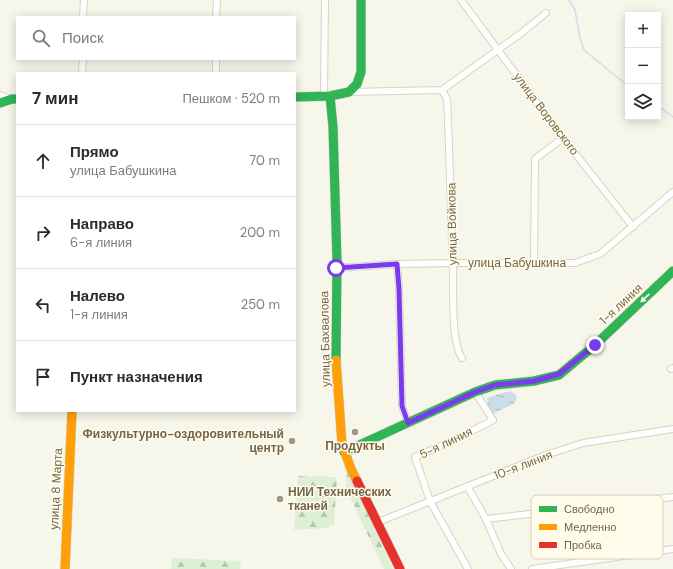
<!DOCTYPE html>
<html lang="ru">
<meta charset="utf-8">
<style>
body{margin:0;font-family:"DM Sans",sans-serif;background:#f7f7f7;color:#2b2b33}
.controls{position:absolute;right:12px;top:12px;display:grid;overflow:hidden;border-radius:0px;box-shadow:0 2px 10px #0003}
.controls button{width:36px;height:36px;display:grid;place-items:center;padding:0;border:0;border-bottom:1px solid #e1e1e2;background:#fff;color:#2b2b33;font:20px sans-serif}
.stop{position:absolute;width:12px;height:12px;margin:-9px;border:3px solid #7c3aed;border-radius:50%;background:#fff}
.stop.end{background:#7c3aed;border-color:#fff;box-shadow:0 1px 4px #0008}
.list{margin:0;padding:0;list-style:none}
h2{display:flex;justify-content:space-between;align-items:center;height:52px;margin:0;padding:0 16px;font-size:17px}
h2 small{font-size:13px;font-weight:400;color:#7c7c81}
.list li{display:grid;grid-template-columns:26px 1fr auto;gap:12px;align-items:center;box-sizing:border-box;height:72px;padding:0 16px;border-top:1px solid #e1e1e2}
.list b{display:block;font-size:15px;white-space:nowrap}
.list p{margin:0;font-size:13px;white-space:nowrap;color:#7c7c81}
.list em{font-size:13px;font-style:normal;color:#7c7c81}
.icon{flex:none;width:22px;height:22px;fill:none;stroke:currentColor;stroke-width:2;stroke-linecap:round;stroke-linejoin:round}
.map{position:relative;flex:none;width:673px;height:569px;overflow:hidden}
.search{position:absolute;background:#fff;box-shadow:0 2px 10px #0003;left:16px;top:16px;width:280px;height:44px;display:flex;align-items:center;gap:10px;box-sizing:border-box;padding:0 14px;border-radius:0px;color:#7c7c81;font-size:15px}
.panel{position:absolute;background:#fff;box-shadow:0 2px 10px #0003;left:16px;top:72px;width:280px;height:340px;border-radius:0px}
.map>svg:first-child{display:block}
.forest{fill:url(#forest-firs)}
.water{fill:url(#water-ripples)}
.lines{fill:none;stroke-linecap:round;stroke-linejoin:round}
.stream{stroke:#ccdee8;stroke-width:1.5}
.street-casing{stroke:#d6d3c9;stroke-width:8}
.fast-casing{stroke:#d7d3c8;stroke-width:10}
.slow-casing{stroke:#d7d3c8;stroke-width:10}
.jam-casing{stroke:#d7d3c8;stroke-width:10}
.street{stroke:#fefefc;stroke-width:6}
.fast{stroke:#30b455;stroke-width:9}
.slow{stroke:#ff9f0a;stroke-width:9}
.jam{stroke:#e5322d;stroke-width:9}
.oneway{fill:#fffceb}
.route{stroke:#7c3aed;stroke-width:5}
.poi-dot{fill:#a39882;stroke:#fffceb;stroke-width:1.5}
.labels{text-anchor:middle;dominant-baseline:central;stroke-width:3;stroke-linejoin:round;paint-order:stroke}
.street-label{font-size:12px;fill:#766549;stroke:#fffceb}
.poi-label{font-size:12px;font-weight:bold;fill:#766549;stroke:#fffceb;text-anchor:end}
.key{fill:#fffceb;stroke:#d6cfba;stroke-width:1}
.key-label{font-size:11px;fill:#766549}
</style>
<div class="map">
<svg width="673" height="569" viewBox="0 0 673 569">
<defs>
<pattern id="forest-firs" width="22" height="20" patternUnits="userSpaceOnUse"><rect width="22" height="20" fill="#ddf0d5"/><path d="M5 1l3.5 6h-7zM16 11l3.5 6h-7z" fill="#b8c6af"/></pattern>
<pattern id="water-ripples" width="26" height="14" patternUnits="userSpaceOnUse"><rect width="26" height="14" fill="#ccdee8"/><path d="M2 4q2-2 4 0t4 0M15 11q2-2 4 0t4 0" fill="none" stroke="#aab8be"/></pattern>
</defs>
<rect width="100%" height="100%" fill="#f7f6eb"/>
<!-- forest -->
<path class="forest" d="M 347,468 L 393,569 L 384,569 L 346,489 Z
M 298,476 L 337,477 L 334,524 L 327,528 L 294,530 Z
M 172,558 L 241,561 L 240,569 L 171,569 Z"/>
<!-- water -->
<path class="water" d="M 510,391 L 517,396 L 515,403 L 493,414 L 488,406 L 487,398 L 495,395 Z"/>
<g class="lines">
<!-- stream -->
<path class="stream" d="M 569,0 L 575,10 L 580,38 L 584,50 L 628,86
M 658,106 L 673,117"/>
<defs>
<path id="street" d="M 461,0 L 563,138 L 633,227
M 83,17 L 84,0
M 216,17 L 217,0
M 82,73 L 83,59
M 216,73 L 216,59
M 442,90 L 447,99 C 450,153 450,207 453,261 C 454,285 450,340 462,358
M 349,92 L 442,90 L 520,34 L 546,13
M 0,95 L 12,99
M 324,96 L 325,0
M 397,264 L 399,289 L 402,406 L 408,423
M 534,264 L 535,159 L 563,138
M 337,268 L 397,264 L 453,263 L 575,263 L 600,254 L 673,192
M 671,369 L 673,368
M 467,486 L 486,519 L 501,554 L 511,569
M 486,519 L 673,497
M 378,522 L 546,455 L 583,443 L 673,429
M 468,569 L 430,501 L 415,457 L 455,440 L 493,420 L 475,392
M 532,569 L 673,549"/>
<path id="fast" d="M 330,96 L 333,127 L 337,261 L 336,360
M 295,97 L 330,96 L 349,92 L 357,84 L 361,72 L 361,0
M 0,103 L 12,99 L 17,99
M 344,452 L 475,392 L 495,385 L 534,381 L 559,375 L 595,345 L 673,271"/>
<path id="slow" d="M 336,360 L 342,444 L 351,469 L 357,481
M 65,569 L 72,411"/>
<path id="jam" d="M 357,481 L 400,569"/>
</defs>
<!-- street casing -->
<use href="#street" class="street-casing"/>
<!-- fast casing -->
<use href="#fast" class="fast-casing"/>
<!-- slow casing -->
<use href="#slow" class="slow-casing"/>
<!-- jam casing -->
<use href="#jam" class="jam-casing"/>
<!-- street -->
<use href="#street" class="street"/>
<!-- fast -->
<use href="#fast" class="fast"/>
<!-- slow -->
<use href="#slow" class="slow"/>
<!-- jam -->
<use href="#jam" class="jam"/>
</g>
<!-- one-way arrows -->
<defs><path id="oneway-solid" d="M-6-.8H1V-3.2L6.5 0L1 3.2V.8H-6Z"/></defs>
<use class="oneway" href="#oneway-solid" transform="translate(645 298) rotate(137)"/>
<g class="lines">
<!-- route -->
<path class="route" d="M 336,268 L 397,264 L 399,289 L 402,406 L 408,423 L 475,392 L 495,385 L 534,381 L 559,374 L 595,345"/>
</g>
<!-- markers -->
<g class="poi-dot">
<circle cx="355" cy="432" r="4"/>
<circle cx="292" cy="441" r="4"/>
<circle cx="280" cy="499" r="4"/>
</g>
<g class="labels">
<!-- street labels -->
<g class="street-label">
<text transform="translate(546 114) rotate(53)">улица Воровского</text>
<text transform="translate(452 224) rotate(-91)">улица Войкова</text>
<text x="517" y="263">улица Бабушкина</text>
<text transform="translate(621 304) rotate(-43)">1-я линия</text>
<text transform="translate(325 339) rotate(-91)">улица Бахвалова</text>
<text transform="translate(446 443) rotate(-26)">5-я линия</text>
<text transform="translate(523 465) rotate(-21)">10-я линия</text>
<text transform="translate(56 489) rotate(-87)">улица 8 Марта</text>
</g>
<!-- poi labels -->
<g class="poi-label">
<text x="284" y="434">Физкультурно-оздоровительный<tspan x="284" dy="14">центр</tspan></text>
<text x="355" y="446" text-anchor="middle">Продукты</text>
<text x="288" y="492" text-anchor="start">НИИ Технических<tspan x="288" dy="14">тканей</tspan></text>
</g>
</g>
<!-- legend -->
<rect x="531" y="495" width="132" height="64" rx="6" class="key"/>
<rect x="539" y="506" width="18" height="6" fill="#30b455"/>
<rect x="539" y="524" width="18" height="6" fill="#ff9f0a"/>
<rect x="539" y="542" width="18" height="6" fill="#e5322d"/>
<g class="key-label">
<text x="564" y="513">Свободно</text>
<text x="564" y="531">Медленно</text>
<text x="564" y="549">Пробка</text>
</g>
</svg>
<div class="controls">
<button>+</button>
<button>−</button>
<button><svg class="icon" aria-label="layers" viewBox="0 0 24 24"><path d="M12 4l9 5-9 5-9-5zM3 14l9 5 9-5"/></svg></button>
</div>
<div class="stop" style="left:336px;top:268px"></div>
<div class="stop end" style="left:595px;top:345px"></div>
<div class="search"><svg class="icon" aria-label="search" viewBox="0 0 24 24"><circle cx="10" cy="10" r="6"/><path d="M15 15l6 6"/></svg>Поиск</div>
<section class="panel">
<h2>7 мин<small>Пешком · 520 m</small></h2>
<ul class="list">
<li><svg class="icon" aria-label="ahead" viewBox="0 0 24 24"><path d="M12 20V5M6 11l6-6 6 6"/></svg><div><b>Прямо</b><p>улица Бабушкина</p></div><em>70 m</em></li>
<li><svg class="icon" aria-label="right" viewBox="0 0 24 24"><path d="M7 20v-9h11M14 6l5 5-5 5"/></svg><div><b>Направо</b><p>6-я линия</p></div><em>200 m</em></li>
<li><svg class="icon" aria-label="left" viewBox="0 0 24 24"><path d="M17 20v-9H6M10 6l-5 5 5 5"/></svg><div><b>Налево</b><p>1-я линия</p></div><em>250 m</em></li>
<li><svg class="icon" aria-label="arrive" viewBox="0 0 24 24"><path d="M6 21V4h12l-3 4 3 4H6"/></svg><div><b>Пункт назначения</b></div></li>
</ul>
</section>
</div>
